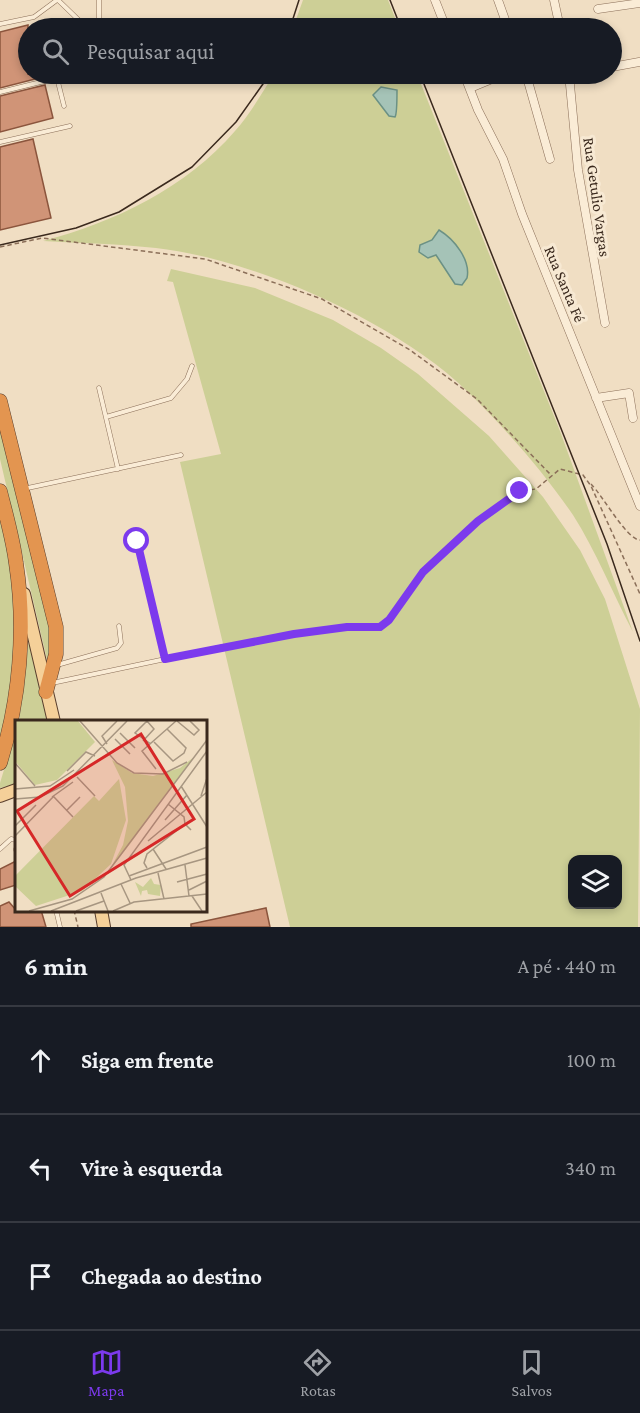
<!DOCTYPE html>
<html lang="pt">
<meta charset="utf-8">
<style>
body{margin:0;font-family:"Crimson Pro",serif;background:#242831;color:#f1f3f6}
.controls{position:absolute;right:18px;bottom:18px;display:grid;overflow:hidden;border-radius:12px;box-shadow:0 3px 9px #0003}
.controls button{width:54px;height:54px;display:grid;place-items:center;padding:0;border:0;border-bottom:2px solid #363941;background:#171b24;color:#f1f3f6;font:30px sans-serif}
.stop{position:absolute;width:18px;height:18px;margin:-14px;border:4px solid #7c3aed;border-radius:50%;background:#fff}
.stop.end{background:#7c3aed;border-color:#fff;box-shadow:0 2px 6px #0008}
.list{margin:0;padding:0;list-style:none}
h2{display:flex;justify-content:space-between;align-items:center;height:78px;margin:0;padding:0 24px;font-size:26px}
h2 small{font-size:20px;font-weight:400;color:#9ea1a6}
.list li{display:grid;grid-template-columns:39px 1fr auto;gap:18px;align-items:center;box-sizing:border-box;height:108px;padding:0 24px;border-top:2px solid #363941}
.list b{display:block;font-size:22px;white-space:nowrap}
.list em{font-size:20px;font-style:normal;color:#9ea1a6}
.icon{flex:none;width:33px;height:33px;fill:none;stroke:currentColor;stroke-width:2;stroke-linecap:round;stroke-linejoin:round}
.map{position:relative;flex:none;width:640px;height:927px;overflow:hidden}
.search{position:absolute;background:#171b24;box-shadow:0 3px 9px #0003;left:18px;right:18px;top:18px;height:66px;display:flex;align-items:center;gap:15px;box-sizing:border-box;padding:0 21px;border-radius:33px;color:#9ea1a6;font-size:22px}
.sheet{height:402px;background:#171b24}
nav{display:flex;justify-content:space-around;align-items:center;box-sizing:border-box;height:84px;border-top:2px solid #363941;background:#171b24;font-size:16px;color:#9ea1a6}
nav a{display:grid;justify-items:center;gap:3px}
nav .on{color:#7c3aed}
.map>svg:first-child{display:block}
.green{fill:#cdcf96;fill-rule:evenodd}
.water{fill:#a5c3b7;stroke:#6b9185;stroke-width:1.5}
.building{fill:#d09477;stroke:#8b553d;stroke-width:1.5}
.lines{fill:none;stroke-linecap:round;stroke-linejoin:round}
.lane-casing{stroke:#8b6f59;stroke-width:5}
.street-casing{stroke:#8b6f59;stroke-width:9}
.primary-casing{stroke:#593e2d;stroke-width:14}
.highway-casing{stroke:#593e2d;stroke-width:15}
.path{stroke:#8b6f59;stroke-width:1.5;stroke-dasharray:4.5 3;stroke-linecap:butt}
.lane{stroke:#faecd6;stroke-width:4}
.street{stroke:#faecd6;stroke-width:8}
.primary{stroke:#f5d099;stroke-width:12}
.highway{stroke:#e39550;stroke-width:14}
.tram{stroke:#3a291d;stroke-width:1.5}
.route{stroke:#7c3aed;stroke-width:8}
.labels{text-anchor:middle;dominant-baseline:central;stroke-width:6;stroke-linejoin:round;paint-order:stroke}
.street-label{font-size:16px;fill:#3a291d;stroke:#f7e9d3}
.inset-road{fill:none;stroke:#a79681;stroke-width:1.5}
.view{fill:#d62828;fill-opacity:0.15;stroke:#d62828;stroke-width:3}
.inset-edge{fill:none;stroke:#3a291d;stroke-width:3}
</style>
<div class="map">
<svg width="640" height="927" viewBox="0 0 640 927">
<rect width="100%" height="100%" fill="#f0dec3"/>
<!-- green -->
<path class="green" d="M 303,0 L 388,0 L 399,28 L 293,28 Z
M 274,74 L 417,74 L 560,431 L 633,632 C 613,594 596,551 573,515 C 543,471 505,428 467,391 C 396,322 254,259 156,248 C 119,244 81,243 43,241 C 115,222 186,188 235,131 C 250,114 262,93 274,74 Z
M 171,269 L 255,288 L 333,320 L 381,348 L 418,374 L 489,436 L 543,497 L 580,550 L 605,599 L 640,709 L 638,927 L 290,927 L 180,462 L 221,454 L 173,282 L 167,281 ZM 572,860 L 618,860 L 618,904 L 572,904 Z
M 0,418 L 44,596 L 53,647 L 48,664 L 0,459 Z
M 0,517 L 14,578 L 15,672 L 0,748 Z
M 29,638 L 51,721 L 19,722 Z
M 16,730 L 16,784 L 0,788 L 0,783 Z"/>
<!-- water -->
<path class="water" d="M 381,87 L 397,90 C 397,96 397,114 395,117 L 389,116 L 373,95 Z
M 439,230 C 454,239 471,260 467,278 L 462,285 L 455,284 L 436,255 L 428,258 L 419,252 L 420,245 L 432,240 Z"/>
<!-- building -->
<path class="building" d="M 28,25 L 28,74 L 42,74 L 43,77 L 0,88 L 0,32 Z
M 45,85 L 53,118 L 0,132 L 0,96 Z
M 33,139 L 51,218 L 0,230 L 0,147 Z
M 16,861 L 16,885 L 0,890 L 0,869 Z
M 9,902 L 16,910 L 41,910 L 46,927 L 0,927 L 0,906 Z
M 266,908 L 270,927 L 191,927 L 191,924 Z"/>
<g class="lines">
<defs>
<path id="lane" d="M 58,0 L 87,28
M 99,0 L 99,28
M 0,24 L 34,17 L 57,0
M 56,74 L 64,106
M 0,92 L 57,78
M 0,142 L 70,126
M 99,388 L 118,469
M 106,417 L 171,398 L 187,379 L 192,366
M 23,489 L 181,455
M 137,541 L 165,659
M 57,665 L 117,648 L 121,643 L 119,626
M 52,683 L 222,647
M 0,849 L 11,839 L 16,840
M 16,850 L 16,849
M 56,910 L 60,927"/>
<path id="street" d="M 435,0 L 446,28
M 498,0 L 508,28
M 554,0 L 560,28
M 598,9 L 640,3
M 612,67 L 639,62
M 464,74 L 478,110 L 503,159 L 522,214 L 640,506
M 526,74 L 550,159
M 569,74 L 578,170 L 605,323
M 470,88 L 504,74
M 596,398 L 629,393 L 633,418"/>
<path id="primary" d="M 24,594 L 54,722
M 0,796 L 16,790
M 101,910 L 104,927"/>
<path id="highway" d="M 0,401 L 56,627 L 56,654 L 46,692
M 0,491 C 6,515 13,539 16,563 C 26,628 20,700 0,763"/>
</defs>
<!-- lane casing -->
<use href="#lane" class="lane-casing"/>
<!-- street casing -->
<use href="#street" class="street-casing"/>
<!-- primary casing -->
<use href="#primary" class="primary-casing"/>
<!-- highway casing -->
<use href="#highway" class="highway-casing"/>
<!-- path -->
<path class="path" d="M 0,247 L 42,238 L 205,259 L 322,299 L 410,350 L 477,399 L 551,475
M 591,484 C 603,496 627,540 640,540
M 229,645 L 347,626 L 380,627 L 389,620 L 423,572 L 478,521 L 520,491 L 536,489 L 560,469 L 583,475 L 591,486 L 640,594
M 74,910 L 78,927"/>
<!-- lane -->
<use href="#lane" class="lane"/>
<!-- street -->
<use href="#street" class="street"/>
<!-- primary -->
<use href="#primary" class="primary"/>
<!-- highway -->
<use href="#highway" class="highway"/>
<!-- tram -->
<path class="tram" d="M 390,0 L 401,28
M 290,28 L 299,0
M 420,74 L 607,544 L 640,641
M 0,245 L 76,228 L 119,212 L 192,167 L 236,122 L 270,74"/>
</g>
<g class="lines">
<!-- route -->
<path class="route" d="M 137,541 L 165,659 L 294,634 L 347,627 L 380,627 L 389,620 L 423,572 L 478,521 L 520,491"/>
</g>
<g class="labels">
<!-- street labels -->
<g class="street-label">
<text transform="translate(597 197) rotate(82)">Rua Getulio Vargas</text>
<text transform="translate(565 284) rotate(67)">Rua Santa Fé</text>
</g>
</g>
<!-- overview -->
<g transform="translate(15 720)">
<rect width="192" height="192" fill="#f0dec3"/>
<path d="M 0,1 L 63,1 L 80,22 L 42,60 L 20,65 L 0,41 ZM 179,37 L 115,124 L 94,151 L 108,125 L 113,101 L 110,67 L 97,40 L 117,53 L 138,56 L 165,48 ZM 104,59 L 111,100 L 96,144 L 67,171 L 21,186 L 0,166 L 0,156 L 79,76 L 84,81 ZM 136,158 L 139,164 L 146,165 L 145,176 L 133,174 L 132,170 L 127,171 L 126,176 L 120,162 L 128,167 Z" fill="#cdcf96"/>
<path class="inset-road" d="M 65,1 L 102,43 L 119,53 L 148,54 L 172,42M 132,1 L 120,13 L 136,24M 162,1 L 179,15 L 184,10 L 175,1M 105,13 L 120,28M 100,19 L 115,34M 128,21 L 139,9 L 132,1M 139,22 L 158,41 L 169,33 L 171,28 L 152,9M 92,24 L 87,16 L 102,1M 0,43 L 20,66M 141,49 L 127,31 L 161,1M 52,51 L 71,32 L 80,36M 62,57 L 80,76M 166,66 L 192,107M 0,69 L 35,66 L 59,50M 186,76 L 192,58M 37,77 L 58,62M 39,77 L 58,97M 0,79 L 25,77 L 48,66 L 112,1M 153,84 L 169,97 L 170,104M 52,90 L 65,77M 150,100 L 172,75M 0,106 L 21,85M 0,116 L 39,76M 133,121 L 192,72M 138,129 L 151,149M 170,145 L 174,176M 132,148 L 129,143 L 132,134 L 170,104 L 176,110M 143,153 L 149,179M 114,156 L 192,127M 116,160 L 109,145 L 192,31M 162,162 L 192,154M 106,164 L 115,183M 174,170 L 192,161M 86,173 L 93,191M 177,176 L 187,191M 14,191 L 57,179 L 89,157 L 192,20M 36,191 L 121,158 L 192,138M 61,191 L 89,181M 98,191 L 119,182 L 192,174"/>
<path class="view" d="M 126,14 L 179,99 L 55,176 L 2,91 Z"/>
<rect width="192" height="192" class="inset-edge"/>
</g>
</svg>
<div class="controls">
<button><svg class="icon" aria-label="layers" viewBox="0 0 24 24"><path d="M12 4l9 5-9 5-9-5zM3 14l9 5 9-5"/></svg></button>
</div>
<div class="stop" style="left:137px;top:541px"></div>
<div class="stop end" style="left:520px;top:491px"></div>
<div class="search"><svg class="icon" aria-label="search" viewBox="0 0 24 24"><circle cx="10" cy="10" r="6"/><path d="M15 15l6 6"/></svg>Pesquisar aqui</div>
</div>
<section class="sheet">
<h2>6 min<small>A pé · 440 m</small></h2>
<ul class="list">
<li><svg class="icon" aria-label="ahead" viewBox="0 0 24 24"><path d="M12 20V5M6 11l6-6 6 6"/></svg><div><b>Siga em frente</b></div><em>100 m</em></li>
<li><svg class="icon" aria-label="left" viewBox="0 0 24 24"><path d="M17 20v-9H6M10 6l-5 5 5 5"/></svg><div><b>Vire à esquerda</b></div><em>340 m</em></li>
<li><svg class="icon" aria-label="arrive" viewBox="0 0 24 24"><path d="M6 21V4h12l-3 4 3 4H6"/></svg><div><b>Chegada ao destino</b></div></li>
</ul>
</section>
<nav>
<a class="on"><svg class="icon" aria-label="map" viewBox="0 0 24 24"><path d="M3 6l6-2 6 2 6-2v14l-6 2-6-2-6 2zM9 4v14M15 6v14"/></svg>Mapa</a>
<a><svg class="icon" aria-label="directions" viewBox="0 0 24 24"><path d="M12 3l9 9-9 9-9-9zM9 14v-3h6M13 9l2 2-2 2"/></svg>Rotas</a>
<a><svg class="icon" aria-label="saved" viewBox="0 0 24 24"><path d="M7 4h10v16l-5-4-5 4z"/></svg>Salvos</a>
</nav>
